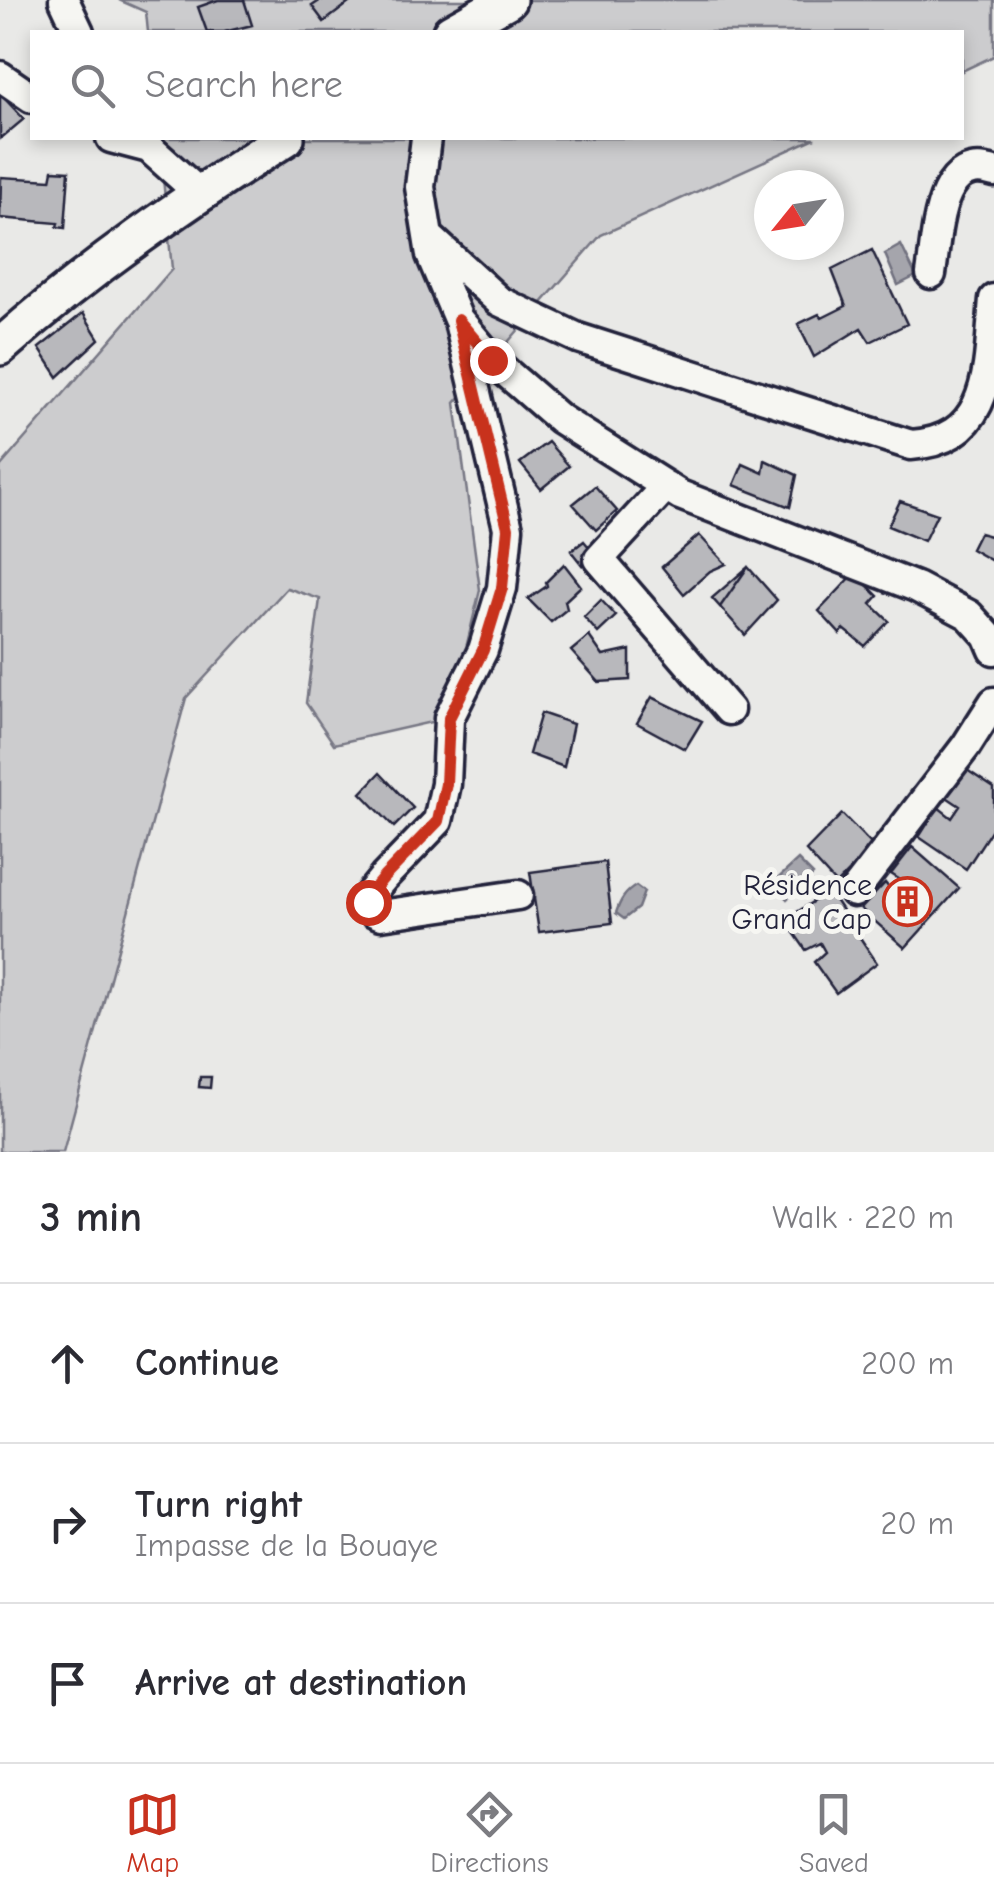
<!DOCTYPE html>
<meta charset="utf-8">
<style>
body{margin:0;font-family:"Comic Neue",sans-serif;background:#f2f2f3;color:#2b2b33}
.compass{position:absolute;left:754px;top:170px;width:90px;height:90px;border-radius:50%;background:#fff;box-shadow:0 5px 15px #0003;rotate:240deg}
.stop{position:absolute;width:30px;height:30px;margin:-22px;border:8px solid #c8321e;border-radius:50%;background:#fff}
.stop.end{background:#c8321e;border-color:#fff;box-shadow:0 2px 10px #0008}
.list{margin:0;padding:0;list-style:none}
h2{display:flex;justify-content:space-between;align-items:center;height:130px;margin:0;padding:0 40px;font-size:42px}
h2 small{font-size:32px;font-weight:400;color:#7c7c81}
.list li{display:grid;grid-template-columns:65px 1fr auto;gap:30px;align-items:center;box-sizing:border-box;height:160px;padding:0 40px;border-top:2px solid #e1e1e2}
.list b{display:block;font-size:38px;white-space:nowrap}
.list p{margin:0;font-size:32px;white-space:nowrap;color:#7c7c81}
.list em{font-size:32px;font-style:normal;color:#7c7c81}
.icon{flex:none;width:55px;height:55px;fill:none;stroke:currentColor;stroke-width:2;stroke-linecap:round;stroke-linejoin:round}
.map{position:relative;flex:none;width:994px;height:1152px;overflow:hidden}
.search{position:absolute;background:#fff;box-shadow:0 5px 15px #0003;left:30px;right:30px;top:30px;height:110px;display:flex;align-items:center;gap:25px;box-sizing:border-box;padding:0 35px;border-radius:0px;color:#7c7c81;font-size:38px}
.sheet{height:610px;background:#fff}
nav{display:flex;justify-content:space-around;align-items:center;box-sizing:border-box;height:140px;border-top:2px solid #e1e1e2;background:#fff;font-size:28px;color:#7c7c81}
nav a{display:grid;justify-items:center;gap:5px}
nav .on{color:#c8321e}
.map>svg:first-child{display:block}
.green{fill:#ccccce;stroke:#777784;stroke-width:2.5}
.water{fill:#a5a5ac;stroke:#71717f;stroke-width:2.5}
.building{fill:#b8b8bc;stroke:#22223b;stroke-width:2.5}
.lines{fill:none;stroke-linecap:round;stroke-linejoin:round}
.minor-casing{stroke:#22223b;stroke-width:35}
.major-casing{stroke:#22223b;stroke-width:42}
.minor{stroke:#f6f6f2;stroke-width:28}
.major{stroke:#f6f6f2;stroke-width:35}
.route{stroke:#c8321e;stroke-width:12}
.labels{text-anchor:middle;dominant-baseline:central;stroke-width:10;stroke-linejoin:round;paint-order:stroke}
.poi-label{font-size:30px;fill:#22223b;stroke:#f6f6f2;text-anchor:end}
</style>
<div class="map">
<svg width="994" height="1152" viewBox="0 0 994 1152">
<rect width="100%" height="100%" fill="#e9e9e7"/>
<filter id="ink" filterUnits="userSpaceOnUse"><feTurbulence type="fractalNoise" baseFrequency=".01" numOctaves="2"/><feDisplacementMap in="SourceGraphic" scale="20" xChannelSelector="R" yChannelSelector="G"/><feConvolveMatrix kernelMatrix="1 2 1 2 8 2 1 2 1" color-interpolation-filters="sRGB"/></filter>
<g filter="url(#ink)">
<!-- green -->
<path class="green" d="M 119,0 L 994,0 L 994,56 L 962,71 L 962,32 L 148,32 L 146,12 Z
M 159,138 L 815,138 L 601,235 L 455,403 L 480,590 L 449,718 L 334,744 L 306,703 L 320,599 L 287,588 L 186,698 L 63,1152 L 0,1152 L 0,467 L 172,269 Z"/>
<!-- water -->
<path class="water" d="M 901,245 L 916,276 L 898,285 L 885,254 Z
M 798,860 L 813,875 L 787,899 L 773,883 Z
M 636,886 L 644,892 L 638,908 L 624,919 L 616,913 C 620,901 625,892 636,886 Z"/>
<!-- building -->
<path class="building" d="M 218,0 L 244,0 L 252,25 L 224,32 L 207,32 L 198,7 Z
M 321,0 L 347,0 L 349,3 L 324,22 L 312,6 Z
M 0,94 L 24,119 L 0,139 Z
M 53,170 L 69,171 L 65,228 L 57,227 L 58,223 L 0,218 L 1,177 L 51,180 Z
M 872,250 L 907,324 L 870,342 L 861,328 L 814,357 L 798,324 L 819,314 L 822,318 L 846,306 L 832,270 Z
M 83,313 L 99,339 L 58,377 L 39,348 Z
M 548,442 L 569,466 L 541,489 L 520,463 Z
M 765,460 L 797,475 L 790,507 L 734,485 L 743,464 L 763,473 Z
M 595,486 L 617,511 L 596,530 L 573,504 Z
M 900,501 L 937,514 L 924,541 L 888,526 Z
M 979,533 L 994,537 L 994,562 L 971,549 Z
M 699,535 L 726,564 L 710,571 L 684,594 L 662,567 Z
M 584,541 L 595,554 L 582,565 L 571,551 Z
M 564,564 L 581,586 L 565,601 L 567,609 L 551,622 L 528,599 L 547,586 L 546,582 Z
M 748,567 L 777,600 L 745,635 L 720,607 Z
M 748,567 L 777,600 L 745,635 L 712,598 Z
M 855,573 L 878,596 L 871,604 L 889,621 L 865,646 L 844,629 L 840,634 L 819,611 Z
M 601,600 L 616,616 L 598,633 L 584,617 Z
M 589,636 L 603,656 L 630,650 L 630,680 L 599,682 L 571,651 Z
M 652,697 L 702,721 L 685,749 L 637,723 Z
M 541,713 L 573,724 L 564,767 L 529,754 Z
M 964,768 L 994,788 L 994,826 L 966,869 L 919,837 L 938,807 L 952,818 L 960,806 L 945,796 Z
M 380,773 L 413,808 L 394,827 L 361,793 Z
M 842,814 L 873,846 L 836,884 L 806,851 Z
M 912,847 L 959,888 L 905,948 L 861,909 L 885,883 L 895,895 L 905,883 L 891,874 Z
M 605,862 L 612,923 L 539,932 L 530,872 Z
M 829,891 L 877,963 L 836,993 L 814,962 L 825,952 L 820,943 L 806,950 L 785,920 Z
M 200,1077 L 211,1077 L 210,1088 L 199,1087 Z"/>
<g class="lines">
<defs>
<path id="minor" d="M 64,0 L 79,32
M 0,76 L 32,98
M 111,138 L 149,148 L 199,193
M 426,138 L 420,187 L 431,255 L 458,319 L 492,360 L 560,419 L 680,495 L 916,587 L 969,615 L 988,636 L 994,650
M 428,236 L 499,301 L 578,338 L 911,445 C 994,440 988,363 994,299
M 931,274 C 937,237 937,153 994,172
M 460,326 L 508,528 L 502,588 L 483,650 L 449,718 L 446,784 L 438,821 L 384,877 L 370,894 L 368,902 L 374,912 L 381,915 L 518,895
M 666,486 L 599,559 L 729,710
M 854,892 L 966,746 L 994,702"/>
<path id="major" d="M 451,32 L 508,0
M 0,347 C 89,268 186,201 286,138"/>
</defs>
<!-- minor casing -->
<use href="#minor" class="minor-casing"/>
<!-- major casing -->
<use href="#major" class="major-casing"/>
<!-- minor -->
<use href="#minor" class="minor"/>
<!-- major -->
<use href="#major" class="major"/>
</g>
</g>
<g class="lines" filter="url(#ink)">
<!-- route -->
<path class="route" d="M 368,902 L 370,894 L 384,877 L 438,821 L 446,784 L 449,718 L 483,650 L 502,588 L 508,528 L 458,320 L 492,360"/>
</g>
<!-- icons -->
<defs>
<symbol id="building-ring" viewBox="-11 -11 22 22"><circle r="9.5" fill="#f6f6f2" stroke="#c8321e" stroke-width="1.5"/><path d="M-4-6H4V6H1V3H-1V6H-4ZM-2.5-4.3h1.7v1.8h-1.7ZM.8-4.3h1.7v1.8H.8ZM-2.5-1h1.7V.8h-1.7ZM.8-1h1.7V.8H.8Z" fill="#c8321e"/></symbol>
</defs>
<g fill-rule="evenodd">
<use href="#building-ring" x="880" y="874" width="55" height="55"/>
</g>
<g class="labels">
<!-- poi labels -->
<g class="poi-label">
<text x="872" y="885">Résidence<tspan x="872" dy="34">Grand Cap</tspan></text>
</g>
</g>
</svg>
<svg class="compass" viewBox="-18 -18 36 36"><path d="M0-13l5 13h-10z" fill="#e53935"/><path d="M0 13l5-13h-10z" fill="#7c7c81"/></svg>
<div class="stop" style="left:368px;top:902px"></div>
<div class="stop end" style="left:492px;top:360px"></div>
<div class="search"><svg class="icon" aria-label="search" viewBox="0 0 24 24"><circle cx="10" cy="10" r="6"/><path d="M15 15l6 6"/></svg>Search here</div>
</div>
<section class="sheet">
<h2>3 min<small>Walk · 220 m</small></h2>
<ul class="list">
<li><svg class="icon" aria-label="ahead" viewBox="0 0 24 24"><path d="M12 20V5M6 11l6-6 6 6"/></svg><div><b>Continue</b></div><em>200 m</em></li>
<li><svg class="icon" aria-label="right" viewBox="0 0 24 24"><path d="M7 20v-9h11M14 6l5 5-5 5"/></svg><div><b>Turn right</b><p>Impasse de la Bouaye</p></div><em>20 m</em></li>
<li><svg class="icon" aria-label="arrive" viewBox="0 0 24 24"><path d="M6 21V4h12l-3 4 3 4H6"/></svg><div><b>Arrive at destination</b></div></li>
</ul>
</section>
<nav>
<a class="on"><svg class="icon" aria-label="map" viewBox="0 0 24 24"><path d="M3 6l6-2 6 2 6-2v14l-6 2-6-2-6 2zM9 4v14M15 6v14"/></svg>Map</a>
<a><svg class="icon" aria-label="directions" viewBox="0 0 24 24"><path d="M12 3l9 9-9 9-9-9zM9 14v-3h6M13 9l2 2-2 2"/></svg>Directions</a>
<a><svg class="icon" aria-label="saved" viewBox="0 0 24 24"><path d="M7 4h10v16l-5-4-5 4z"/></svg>Saved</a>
</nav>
